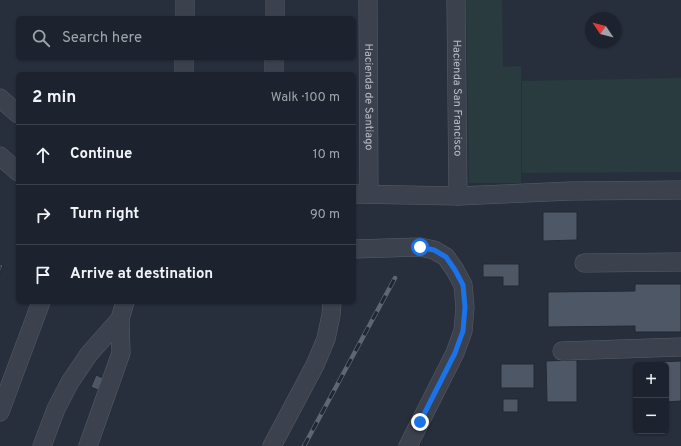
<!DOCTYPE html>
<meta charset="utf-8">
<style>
body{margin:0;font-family:Overpass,sans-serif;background:#2a2f3a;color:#f1f3f6}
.controls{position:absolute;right:12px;bottom:12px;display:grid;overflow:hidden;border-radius:6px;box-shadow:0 1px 3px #0004}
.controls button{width:36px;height:36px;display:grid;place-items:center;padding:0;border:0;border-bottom:1px solid #3b404a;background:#1d232e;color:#f1f3f6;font:20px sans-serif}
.compass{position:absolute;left:585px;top:12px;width:36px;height:36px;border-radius:50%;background:#1d232e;box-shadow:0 1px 3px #0004;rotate:305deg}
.stop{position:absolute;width:12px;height:12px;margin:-9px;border:3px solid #1a73e8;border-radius:50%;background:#fff}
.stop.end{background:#1a73e8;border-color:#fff;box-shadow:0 1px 4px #0008}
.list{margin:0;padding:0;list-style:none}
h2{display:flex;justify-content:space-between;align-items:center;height:52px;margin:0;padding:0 16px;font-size:17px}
h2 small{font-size:13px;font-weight:400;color:#a0a4aa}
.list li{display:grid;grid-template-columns:26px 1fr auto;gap:12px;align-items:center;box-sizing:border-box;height:60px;padding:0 16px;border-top:1px solid #3b404a}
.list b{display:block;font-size:15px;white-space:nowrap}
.list em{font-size:13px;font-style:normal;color:#a0a4aa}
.icon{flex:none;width:22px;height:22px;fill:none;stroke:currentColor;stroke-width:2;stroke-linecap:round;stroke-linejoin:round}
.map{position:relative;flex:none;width:681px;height:446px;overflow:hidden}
.search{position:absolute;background:#1d232e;box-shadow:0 1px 3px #0004;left:16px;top:16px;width:340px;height:44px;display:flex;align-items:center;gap:10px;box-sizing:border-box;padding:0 14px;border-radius:6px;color:#a0a4aa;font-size:15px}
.panel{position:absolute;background:#1d232e;box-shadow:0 1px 3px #0004;left:16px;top:72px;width:340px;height:232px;border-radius:6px}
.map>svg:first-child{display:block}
.green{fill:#293b3e}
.building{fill:#4e5766;stroke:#222934}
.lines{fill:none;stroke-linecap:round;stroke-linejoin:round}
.minor-casing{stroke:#565d68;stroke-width:19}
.minor{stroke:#3b424d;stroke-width:18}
.rail-casing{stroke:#5d6674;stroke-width:4.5}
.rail{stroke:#202733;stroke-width:3;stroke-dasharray:9;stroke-linecap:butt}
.route{stroke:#1a73e8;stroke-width:5}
.labels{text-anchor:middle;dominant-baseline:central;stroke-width:4;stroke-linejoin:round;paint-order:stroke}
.street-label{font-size:11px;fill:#b7bdc8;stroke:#202733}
</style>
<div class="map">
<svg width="681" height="446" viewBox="0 0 681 446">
<rect width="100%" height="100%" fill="#272f3d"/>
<!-- green -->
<path class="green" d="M 466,0 L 502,0 L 503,67 L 521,66 L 521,183 L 469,183 Z
M 681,78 L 681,172 L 522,173 L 522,81 Z"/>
<!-- building -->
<path class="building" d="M 543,212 L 577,212 L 577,240 L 543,241 Z
M 0,264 L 3,265 L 0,274 Z
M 483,264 L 519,264 L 519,286 L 503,286 L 503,277 L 483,277 Z
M 635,284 L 681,284 L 681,332 L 635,332 L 635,326 L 548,327 L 548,292 L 635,291 Z
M 577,360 L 577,402 L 547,402 L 546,361 Z
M 681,361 L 681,401 L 666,402 L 666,365 L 657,365 L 657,362 Z
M 501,364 L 534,364 L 534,388 L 501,388 Z
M 96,375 L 103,378 L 98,390 L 91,387 Z
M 503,399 L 518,399 L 518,412 L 503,412 Z"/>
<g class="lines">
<defs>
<g id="minor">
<path id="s1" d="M 368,0 L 369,194"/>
<path id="s2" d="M 456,0 L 458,196"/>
<path d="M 185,18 L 185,0"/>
<path d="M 275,18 L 275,0"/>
<path d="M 184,74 L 184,58"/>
<path d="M 274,74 L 274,58"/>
<path d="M 0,98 L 18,114"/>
<path d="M 0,156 L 18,172"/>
<path d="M 354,194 L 458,196 L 571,191 L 681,190"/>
<path d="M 354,249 L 420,247 L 434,250 L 446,257 L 455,270 L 463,285 L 465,307 L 463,331 L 455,353 L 408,446"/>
<path d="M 584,263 L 681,262"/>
<path d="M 562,351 L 681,347"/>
<path d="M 0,412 L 41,302"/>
<path d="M 42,446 L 56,409 L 70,382 L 89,354 L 120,319 L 125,302"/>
<path d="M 88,446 L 121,353 L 120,319"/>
<path d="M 272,446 L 315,365 L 326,339 L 331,315 L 332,302"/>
</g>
</defs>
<!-- minor casing -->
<use href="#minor" class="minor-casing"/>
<!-- minor -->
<use href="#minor" class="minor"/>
<defs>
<path id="rail" d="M 304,446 L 395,278"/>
</defs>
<!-- rail casing -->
<use href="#rail" class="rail-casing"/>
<!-- rail -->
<use href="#rail" class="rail"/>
</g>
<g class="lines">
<!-- route -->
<path class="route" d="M 420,422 L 455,353 L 463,331 L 465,307 L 463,285 L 455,270 L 446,257 L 434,250 L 420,247"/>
</g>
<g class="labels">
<!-- street labels -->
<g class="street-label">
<text stroke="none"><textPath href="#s1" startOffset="97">Hacienda de Santiago</textPath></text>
<text stroke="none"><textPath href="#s2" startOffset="98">Hacienda San Francisco</textPath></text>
</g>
</g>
</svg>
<div class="controls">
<button>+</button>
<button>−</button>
</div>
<svg class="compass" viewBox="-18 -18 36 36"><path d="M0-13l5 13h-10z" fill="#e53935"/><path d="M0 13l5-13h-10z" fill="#a0a4aa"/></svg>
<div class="stop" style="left:420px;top:247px"></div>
<div class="stop end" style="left:420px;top:422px"></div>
<div class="search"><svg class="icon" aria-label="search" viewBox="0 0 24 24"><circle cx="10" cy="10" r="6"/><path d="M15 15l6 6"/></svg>Search here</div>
<section class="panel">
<h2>2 min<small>Walk · 100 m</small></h2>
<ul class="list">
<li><svg class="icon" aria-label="ahead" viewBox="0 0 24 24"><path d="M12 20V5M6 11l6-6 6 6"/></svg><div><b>Continue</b></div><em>10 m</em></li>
<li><svg class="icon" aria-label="right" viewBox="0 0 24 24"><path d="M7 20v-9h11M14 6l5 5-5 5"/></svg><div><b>Turn right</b></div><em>90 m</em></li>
<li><svg class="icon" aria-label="arrive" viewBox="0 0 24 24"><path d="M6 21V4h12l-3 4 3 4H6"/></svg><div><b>Arrive at destination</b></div></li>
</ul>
</section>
</div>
